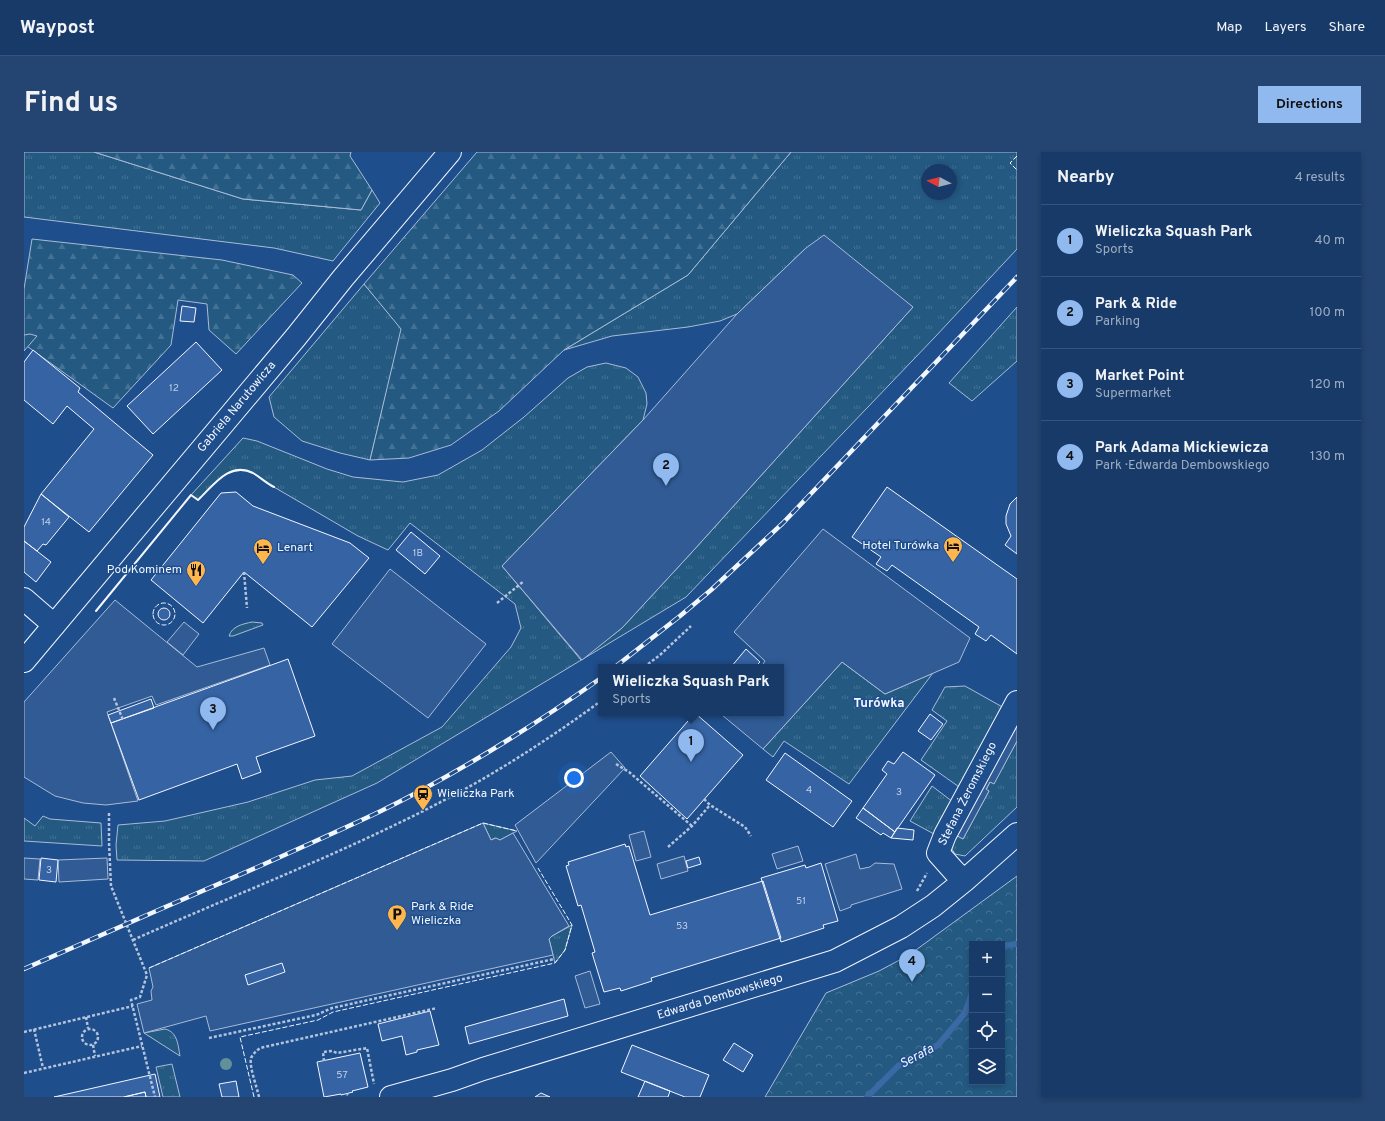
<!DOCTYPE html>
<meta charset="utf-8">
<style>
body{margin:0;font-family:Overpass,sans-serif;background:#244571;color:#f1f3f6}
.controls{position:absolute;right:12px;bottom:12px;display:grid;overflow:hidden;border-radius:0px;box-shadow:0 2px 6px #0003}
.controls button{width:36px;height:36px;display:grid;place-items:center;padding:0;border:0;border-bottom:1px solid #36547d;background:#173a69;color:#f1f3f6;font:20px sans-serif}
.compass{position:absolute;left:897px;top:12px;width:36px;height:36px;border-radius:50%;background:#173a69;box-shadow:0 2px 6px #0003;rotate:277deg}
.you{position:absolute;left:550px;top:626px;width:14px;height:14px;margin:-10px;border:3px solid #fff;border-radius:50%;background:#1a73e8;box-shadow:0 0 0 6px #1a73e833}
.badge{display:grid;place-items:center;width:26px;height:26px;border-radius:50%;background:#90b9f0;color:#111;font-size:13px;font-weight:700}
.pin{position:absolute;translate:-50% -33px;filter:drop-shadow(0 1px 2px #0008)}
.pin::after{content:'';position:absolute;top:21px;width:14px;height:12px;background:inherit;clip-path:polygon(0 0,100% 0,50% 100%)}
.popup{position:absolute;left:574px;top:512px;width:186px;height:52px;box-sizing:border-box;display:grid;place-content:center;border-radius:0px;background:#173a69;filter:drop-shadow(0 1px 3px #0005);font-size:13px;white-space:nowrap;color:#9eadc0}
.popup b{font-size:15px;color:#f1f3f6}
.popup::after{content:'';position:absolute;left:50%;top:100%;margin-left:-8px;border:8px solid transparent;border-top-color:#173a69}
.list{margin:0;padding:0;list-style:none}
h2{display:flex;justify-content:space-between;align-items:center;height:52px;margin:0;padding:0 16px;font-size:17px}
h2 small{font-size:13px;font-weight:400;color:#9eadc0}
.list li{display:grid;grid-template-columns:26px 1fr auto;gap:12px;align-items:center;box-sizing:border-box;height:72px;padding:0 16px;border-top:1px solid #36547d}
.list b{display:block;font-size:15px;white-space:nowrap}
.list p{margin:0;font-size:13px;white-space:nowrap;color:#9eadc0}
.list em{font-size:13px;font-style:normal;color:#9eadc0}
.icon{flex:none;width:22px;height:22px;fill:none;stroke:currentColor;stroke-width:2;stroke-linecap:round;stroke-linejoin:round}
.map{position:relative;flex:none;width:993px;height:945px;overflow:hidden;border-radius:0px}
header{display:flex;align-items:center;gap:24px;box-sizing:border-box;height:56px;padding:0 20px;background:#173a69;border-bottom:1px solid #36547d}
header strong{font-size:19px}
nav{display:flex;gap:22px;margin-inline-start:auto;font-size:14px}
.intro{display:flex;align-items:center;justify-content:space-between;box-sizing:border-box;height:96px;padding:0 24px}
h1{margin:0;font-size:28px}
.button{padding:10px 18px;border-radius:0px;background:#90b9f0;color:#111;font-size:14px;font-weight:700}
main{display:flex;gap:24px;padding:0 24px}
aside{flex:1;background:#173a69;border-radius:0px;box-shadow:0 2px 6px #0003}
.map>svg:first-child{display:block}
.grass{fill:url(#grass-tufts);stroke:#a8bbd7;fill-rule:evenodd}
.forest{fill:url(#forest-firs);stroke:#a8bbd7}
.park{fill:url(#park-crowns);stroke:#a8bbd7;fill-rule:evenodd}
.garden{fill:#245a82;stroke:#a8bbd7}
.parking{fill:#305b95;stroke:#a8bbd7}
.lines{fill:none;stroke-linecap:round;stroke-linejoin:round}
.stream{stroke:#3b69a3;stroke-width:6}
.building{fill:#3563a3;stroke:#f2f6ff}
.minor-casing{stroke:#f2f6ff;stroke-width:24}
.major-casing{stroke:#f2f6ff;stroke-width:24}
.path{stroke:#b3c4dc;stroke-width:2.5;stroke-dasharray:3 2;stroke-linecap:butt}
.minor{stroke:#1f4e8c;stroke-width:22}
.major{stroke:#1f4e8c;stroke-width:22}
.rail-casing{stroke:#f2f6ff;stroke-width:4.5}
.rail{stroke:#1f4e8c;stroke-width:3;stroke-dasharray:9;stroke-linecap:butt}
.fence{stroke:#f2f6ff;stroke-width:1;stroke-dasharray:5 2;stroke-linecap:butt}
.wall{stroke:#f2f6ff;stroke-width:2}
.tree{fill:#61919a}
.labels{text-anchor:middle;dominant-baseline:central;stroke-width:3;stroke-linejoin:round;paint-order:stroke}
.number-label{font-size:10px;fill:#c3d1e8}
.street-label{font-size:12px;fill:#f2f6ff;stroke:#1f4e8c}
.poi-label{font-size:12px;fill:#f2f6ff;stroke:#1f4e8c;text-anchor:start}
.neighbourhood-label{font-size:13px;font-weight:bold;fill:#f2f6ff;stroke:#1f4e8c}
.water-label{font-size:13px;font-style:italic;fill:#f2f6ff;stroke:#1f4e8c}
</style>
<header>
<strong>Waypost</strong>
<nav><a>Map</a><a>Layers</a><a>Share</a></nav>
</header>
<div class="intro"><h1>Find us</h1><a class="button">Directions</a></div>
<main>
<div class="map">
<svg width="993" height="945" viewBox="0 0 993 945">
<defs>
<pattern id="grass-tufts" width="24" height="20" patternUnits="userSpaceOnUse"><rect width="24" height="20" fill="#245a82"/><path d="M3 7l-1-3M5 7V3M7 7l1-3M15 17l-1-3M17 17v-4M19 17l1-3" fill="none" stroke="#447295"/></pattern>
<pattern id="forest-firs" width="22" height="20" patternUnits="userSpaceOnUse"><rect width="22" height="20" fill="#245a82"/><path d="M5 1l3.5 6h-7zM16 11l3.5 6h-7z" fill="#447295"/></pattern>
<pattern id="park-crowns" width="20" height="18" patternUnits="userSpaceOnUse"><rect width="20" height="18" fill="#245a82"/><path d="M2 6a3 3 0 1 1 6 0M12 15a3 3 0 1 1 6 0" fill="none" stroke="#447295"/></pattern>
</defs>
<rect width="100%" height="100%" fill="#1f4e8c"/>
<!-- grass -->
<path class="grass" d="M 0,0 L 70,0 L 219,47 L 337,58 L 348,38 L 356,51 L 309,109 L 250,96 L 0,65 Z
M 767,0 L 993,0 L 993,97 L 911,185 L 662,445 L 353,631 L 180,709 L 93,708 L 92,693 L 94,673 L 141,669 L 224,650 L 291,628 L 328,624 L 418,575 L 487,495 L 497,476 L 491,452 L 386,371 L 364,398 L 334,384 L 243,331 C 238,328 233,323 227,320 C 204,310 189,334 174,348 L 167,343 L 219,286 L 233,289 L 303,317 L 329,325 L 379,330 L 414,323 L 458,298 L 500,265 L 544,226 L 563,215 L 582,211 L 602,216 L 614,225 L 622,241 L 623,252 L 619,268 L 478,414 L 557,508 L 598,476 L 669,399 L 889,155 L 782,96 L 713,162 L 696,169 L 664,175 L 588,184 L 540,198 L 664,123 ZM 903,18 L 927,18 L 927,42 L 903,42 Z
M 340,132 L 378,177 L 346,308 L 316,301 L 278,289 L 250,265 L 245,245 Z
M 993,155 L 993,209 L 948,249 L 925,231 Z
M 228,470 L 238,471 L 239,473 L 209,484 L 205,484 C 208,474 219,472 228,470 Z
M 818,510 L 861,542 L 909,521 L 825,632 L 760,589 L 749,605 L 739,597 Z
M 941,534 L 982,557 L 938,637 L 897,608 L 923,569 L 908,558 L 921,535 Z
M 993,589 L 993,655 L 941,704 L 931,702 L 926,694 L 928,681 L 939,687 L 965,639 L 962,638 L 966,630 L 970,631 Z
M 908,634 L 929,650 L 910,682 L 886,669 Z
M 19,664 L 26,667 L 77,671 L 78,694 L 0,689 L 0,666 L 11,674 Z
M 459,671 L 493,679 L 476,688 L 471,686 L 467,688 Z
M 548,773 L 541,798 L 531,811 L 525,787 L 528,784 Z
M 141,877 C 154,880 154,894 156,904 L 120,881 Z
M 148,912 L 156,945 L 139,945 L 132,915 Z"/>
<!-- forest -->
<path class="forest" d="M 70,0 L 327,0 L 326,4 L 348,38 L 337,58 L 219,47 Z
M 453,0 L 767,0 L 664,123 L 540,198 L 475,259 L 427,293 L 385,306 L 346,308 L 377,177 L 340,132 Z
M 8,87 L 198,108 L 269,123 L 278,131 L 212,202 L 185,178 L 183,152 L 154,148 L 147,193 L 89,256 L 0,192 L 0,137 Z"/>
<!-- park -->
<path class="park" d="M 993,724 L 993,945 L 741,945 L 802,841 L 855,819 L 885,803 ZM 948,792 L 978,792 L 978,930 L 948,930 Z"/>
<!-- garden -->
<path class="garden" d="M 6,182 L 13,184 L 0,199 L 0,183 Z"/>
<!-- parking -->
<path class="parking" d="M 800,83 L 889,155 L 669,399 L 598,476 L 558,508 L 478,414 L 619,268 L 713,162 L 782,96 Z
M 799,377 L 946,486 L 935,510 L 861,542 L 818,510 L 739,597 L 698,563 L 700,561 L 757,561 L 757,515 L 737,515 L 741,509 L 710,480 Z
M 366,417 L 462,492 L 404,566 L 308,492 Z
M 91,448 L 173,515 L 240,496 L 246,513 L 132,553 L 128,544 L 83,560 L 114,649 L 82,653 L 59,651 L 31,644 L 0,625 L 0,550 Z
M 160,470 L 175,482 L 159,503 L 143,490 Z
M 993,566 L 993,589 L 970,632 L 966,630 L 962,637 L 965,639 L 939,687 L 928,681 Z
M 587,600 L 601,616 L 512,711 L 491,673 Z
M 459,671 L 467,688 L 472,686 L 476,688 L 489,681 L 545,774 L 528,784 L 525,787 L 529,803 L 186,879 L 182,864 L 120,881 L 113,852 L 128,848 L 127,839 L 129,835 L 125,816 Z
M 620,679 L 627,705 L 612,709 L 605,683 Z
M 774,694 L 779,709 L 753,717 L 748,702 Z
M 832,702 L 836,717 L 846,715 L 851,711 L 870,712 L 878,737 L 827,753 L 827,755 L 816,759 L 801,712 Z
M 660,704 L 664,719 L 637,727 L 633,712 Z
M 0,706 L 16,707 L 14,728 L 0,727 Z
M 83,706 L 84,727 L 35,730 L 34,708 Z
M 566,819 L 576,852 L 561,856 L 551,824 Z"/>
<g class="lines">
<!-- stream -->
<path class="stream" d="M 978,794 L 993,792
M 843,945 L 874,914 L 914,893 L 941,861 L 948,840"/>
</g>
<!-- building -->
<path class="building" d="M 158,154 L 172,156 L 170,170 L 156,169 Z
M 172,190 L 198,218 L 129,282 L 103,254 Z
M 9,198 L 56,236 L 54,240 L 129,303 L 65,380 L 17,342 L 70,277 L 43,254 L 29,272 L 0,248 L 0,210 Z
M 863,335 L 993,427 L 993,502 L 967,483 L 962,489 L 951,482 L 955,475 L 868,413 L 863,419 L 852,412 L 857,405 L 828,385 Z
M 212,340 L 229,354 L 326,391 L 345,406 L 288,475 L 220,420 L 179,471 L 127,428 L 197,341 Z
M 17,342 L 45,365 L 22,393 L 19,392 L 13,399 L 0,389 L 0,375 Z
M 993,345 L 993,402 L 981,393 L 987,384 L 982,372 L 982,364 L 986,352 Z
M 387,380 L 416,404 L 401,422 L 372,398 Z
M 0,389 L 27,410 L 12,430 L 0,420 Z
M134 462a6 6 0 1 1 12 0a6 6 0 1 1-12 0Z
M 722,497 L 736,510 L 731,515 L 707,515 Z
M 264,507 L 291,584 L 232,605 L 237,620 L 218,627 L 213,612 L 115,648 L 87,571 Z
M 127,547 L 130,556 L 87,571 L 84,563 Z
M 671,561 L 719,603 L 663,667 L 616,624 Z
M 906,562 L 919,572 L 907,588 L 894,579 Z
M 879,600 L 911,623 L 871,680 L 839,656 L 863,622 L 858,618 L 864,609 L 870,612 Z
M 761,601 L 828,649 L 809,675 L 742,628 Z
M 839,656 L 871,680 L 867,686 L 859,681 L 857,683 L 832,666 Z
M 873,676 L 890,678 L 889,688 L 867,686 Z
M 601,692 L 602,695 L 605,694 L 626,763 L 739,729 L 757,786 L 627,826 L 628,829 L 597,839 L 596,836 L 580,840 L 568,801 L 571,800 L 557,753 L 554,754 L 542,714 L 545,713 L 544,710 Z
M 675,705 L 677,712 L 664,716 L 662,709 Z
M 17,706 L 34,708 L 32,730 L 15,728 Z
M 797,711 L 814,769 L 799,773 L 800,776 L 757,790 L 737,726 L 781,713 L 782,716 Z
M 258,811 L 261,820 L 224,833 L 221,823 Z
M 540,847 L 544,864 L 445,892 L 441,875 Z
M 406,859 L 415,893 L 393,898 L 393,900 L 382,903 L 378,884 L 358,889 L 354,872 Z
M 710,891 L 729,903 L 719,920 L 699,908 Z
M 608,893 L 685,923 L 676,945 L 661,945 L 597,920 Z
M 336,901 L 344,935 L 328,939 L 329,940 L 317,943 L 317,942 L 300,945 L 293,910 Z
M 131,922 L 136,945 L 122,945 L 121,940 L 100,945 L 30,945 Z
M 212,929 L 215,945 L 198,945 L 195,932 Z
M 621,929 L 646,939 L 644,945 L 614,945 Z
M 121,940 L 122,945 L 100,945 Z
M 517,941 L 526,945 L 511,945 Z"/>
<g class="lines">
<defs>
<path id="minor" d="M 0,447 L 30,473
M 940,729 L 930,719 L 914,701 L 921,683 L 993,550
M 367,945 L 428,928 L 459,917 L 811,809 L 877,775 L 909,754 L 940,729 L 993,682"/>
<path id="major" d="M 0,509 L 272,185 L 319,126 L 426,0"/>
</defs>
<!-- minor casing -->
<use href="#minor" class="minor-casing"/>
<!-- major casing -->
<use href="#major" class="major-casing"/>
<!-- path -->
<path class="path" d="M 220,420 L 223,456
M 473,451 L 500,429
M 620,515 L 636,503 L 667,474
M 90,546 L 99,568
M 592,612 L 605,620 L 668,674
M 680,647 L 686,653 L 721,675 L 727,684
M 85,661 L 85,690 L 87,734 L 123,823 L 116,845 L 107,848 L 131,945
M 644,695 L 668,674 L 686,653
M 893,739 L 903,721
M 109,788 C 223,737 341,693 450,632 C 494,607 536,579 577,549
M 62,865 L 64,876
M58 885a8 8 0 1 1 16 0a8 8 0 1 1-16 0Z
M 10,877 L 19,916
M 0,880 L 109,854
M 185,886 L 292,863 L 308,856 L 530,807
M 69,893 L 71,904
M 300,909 L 299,900 L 308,899 L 313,901 L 343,896 L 350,932
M 0,921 L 118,894
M 323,942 L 324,943
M 235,945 C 233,935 225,915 227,906 C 229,902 232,899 236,896 L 413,856"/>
<!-- minor -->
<use href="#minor" class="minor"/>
<!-- major -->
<use href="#major" class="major"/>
<defs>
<path id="rail" d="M 591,515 L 656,464 L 687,438 L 759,371 L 993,125
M 0,817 C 79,782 157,748 236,714 C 276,696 317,678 357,659 C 434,621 508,575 577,526"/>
</defs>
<!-- rail casing -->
<use href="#rail" class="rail-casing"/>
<!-- rail -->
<use href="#rail" class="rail"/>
<!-- fence -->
<path class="fence" d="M 993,4 L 986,11 L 993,18
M129 462a11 11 0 1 1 22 0a11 11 0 1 1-22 0Z
M 125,816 L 459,671 L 493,679
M 230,945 L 216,885 L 294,868 L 309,860 L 531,811 L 541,798 L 548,773 L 514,716"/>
<!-- wall -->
<path class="wall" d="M 72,459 L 167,343 L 174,348 C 189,334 205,309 229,321 C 236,325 242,331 250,335"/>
</g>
<!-- trees -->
<circle class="tree" cx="202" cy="912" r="6"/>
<!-- icons -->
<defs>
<symbol id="hotel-pin" viewBox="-11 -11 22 30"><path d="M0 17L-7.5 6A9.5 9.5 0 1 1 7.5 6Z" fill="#ffb74d" stroke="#1f4e8c"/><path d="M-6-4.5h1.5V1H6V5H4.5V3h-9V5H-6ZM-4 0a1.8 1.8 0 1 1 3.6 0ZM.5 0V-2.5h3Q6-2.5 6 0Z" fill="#111"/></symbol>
<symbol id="restaurant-pin" viewBox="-11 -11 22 30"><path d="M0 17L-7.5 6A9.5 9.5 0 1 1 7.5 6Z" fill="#ffb74d" stroke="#1f4e8c"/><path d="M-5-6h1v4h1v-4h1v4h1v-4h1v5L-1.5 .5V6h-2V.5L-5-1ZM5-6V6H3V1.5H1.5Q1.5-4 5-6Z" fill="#111"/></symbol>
<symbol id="station-pin" viewBox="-11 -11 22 30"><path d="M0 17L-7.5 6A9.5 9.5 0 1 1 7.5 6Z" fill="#ffb74d" stroke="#1f4e8c"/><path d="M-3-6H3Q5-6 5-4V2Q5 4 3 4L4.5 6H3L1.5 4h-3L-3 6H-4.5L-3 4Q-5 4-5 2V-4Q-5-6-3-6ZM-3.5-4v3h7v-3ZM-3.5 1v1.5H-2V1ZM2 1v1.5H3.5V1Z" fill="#111"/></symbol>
<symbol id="parking-pin" viewBox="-11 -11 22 30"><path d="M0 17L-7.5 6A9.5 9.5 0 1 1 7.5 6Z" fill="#ffb74d" stroke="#1f4e8c"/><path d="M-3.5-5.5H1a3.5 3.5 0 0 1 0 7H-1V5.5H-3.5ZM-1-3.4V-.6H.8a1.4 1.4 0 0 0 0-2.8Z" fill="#111"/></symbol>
</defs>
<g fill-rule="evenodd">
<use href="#hotel-pin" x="918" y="383" width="22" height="30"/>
<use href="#hotel-pin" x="228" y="385" width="22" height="30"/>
<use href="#restaurant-pin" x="161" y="407" width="22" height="30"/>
<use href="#station-pin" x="388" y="631" width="22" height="30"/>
<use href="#parking-pin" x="362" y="751" width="22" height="30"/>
</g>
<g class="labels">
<!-- number labels -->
<g class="number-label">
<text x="150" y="236">12</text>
<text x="22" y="370">14</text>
<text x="394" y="401">1B</text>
<text x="785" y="638">4</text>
<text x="875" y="640">3</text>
<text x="25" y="718">3</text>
<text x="777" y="749">51</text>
<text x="658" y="774">53</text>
<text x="318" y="923">57</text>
</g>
<!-- street labels -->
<g class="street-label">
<text transform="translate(213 255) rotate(-50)">Gabriela Narutowicza</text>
<text transform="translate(944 642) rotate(-63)">Stefana Żeromskiego</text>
<text transform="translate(696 845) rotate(-17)">Edwarda Dembowskiego</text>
</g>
<!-- poi labels -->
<g class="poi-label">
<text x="915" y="394" text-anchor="end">Hotel Turówka</text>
<text x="253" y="396">Lenart</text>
<text x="158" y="418" text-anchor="end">Pod Kominem</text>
<text x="413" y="642">Wieliczka Park</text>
<text x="387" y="755">Park &amp; Ride<tspan x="387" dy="14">Wieliczka</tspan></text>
</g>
<!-- neighbourhood labels -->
<g class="neighbourhood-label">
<text x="855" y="552">Turówka</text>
</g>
<!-- water labels -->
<g class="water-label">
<text transform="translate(893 905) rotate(-28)">Serafa</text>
</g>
</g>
</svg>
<div class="controls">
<button>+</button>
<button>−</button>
<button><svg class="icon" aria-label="locate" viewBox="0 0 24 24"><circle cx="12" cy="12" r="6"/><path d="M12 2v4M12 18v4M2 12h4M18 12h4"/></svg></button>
<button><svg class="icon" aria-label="layers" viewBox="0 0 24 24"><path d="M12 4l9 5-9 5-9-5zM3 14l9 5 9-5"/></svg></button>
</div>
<svg class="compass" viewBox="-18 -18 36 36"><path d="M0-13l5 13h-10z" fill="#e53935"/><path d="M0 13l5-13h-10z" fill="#9eadc0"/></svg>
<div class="you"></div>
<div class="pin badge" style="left:667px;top:610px">1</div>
<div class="popup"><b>Wieliczka Squash Park</b>Sports</div>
<div class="pin badge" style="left:642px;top:334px">2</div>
<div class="pin badge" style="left:189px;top:578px">3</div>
<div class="pin badge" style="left:888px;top:830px">4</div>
</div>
<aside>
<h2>Nearby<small>4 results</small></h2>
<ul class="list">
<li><span class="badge">1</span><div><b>Wieliczka Squash Park</b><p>Sports</p></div><em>40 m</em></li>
<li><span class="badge">2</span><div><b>Park &amp; Ride</b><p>Parking</p></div><em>100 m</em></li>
<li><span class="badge">3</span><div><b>Market Point</b><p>Supermarket</p></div><em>120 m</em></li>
<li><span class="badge">4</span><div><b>Park Adama Mickiewicza</b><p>Park · Edwarda Dembowskiego</p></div><em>130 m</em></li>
</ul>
</aside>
</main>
